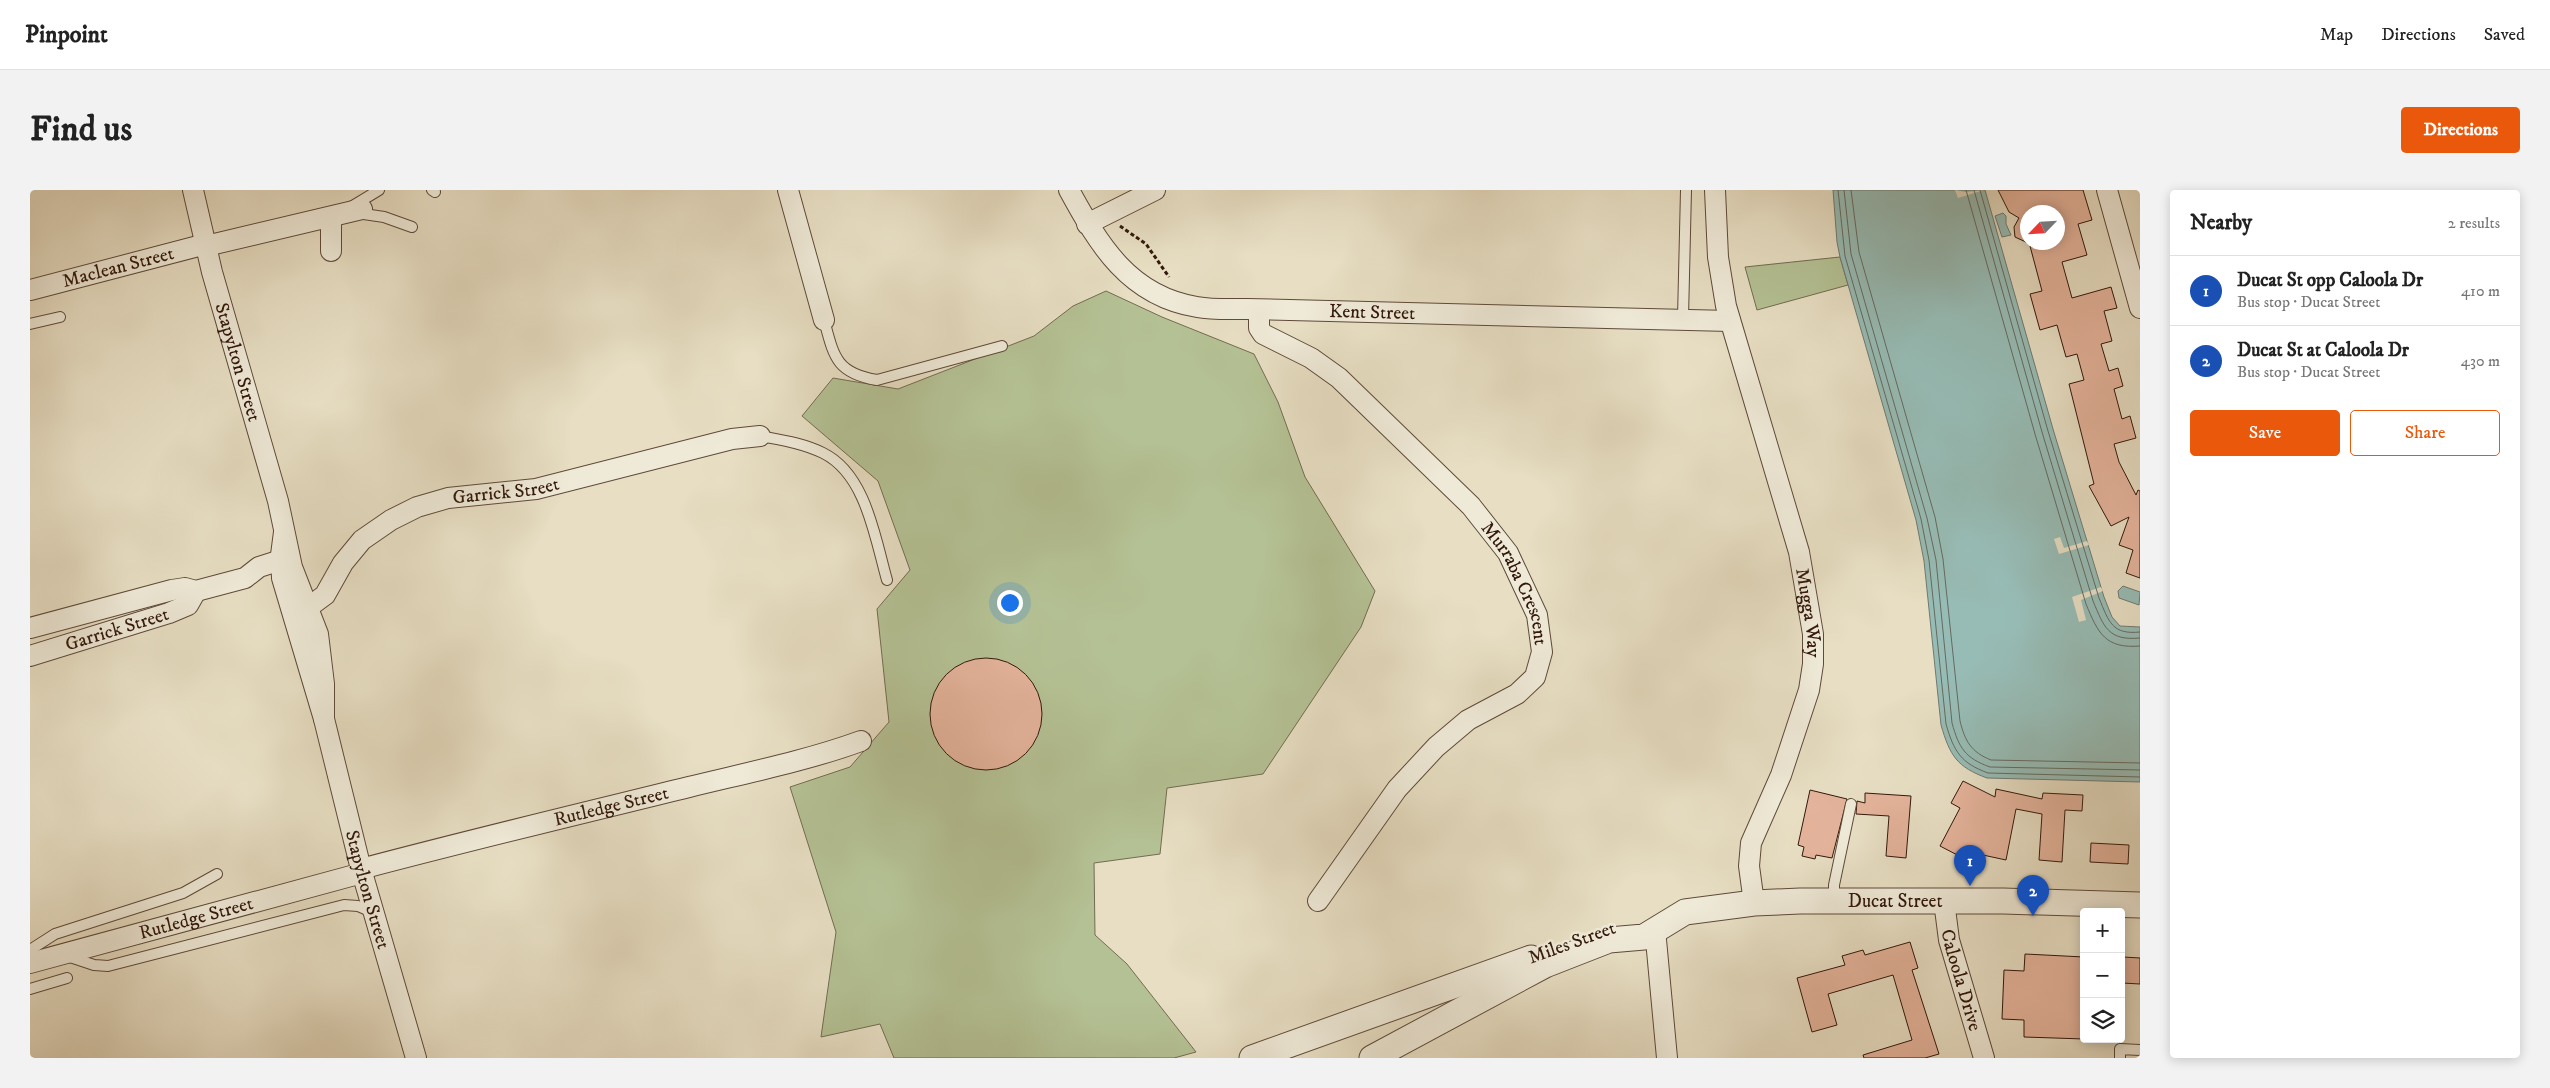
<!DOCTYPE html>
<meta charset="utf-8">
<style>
body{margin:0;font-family:"IM FELL DW Pica",serif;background:#f2f2f2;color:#222}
.controls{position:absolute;right:15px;bottom:15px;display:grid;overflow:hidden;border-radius:5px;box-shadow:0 2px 12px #0003}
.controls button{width:45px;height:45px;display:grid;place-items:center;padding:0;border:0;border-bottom:1px solid #e0e0e0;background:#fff;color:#222;font:25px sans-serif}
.compass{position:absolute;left:1990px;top:15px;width:45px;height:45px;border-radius:50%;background:#fff;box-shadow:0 2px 12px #0003;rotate:245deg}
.you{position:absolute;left:979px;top:412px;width:18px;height:18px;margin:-12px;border:4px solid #fff;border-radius:50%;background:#1a73e8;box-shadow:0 0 0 8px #1a73e833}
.badge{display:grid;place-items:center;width:32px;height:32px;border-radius:50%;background:#ea580c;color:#fff;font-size:16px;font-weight:700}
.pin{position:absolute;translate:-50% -41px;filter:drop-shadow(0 1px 2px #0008)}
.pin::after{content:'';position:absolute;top:26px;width:18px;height:15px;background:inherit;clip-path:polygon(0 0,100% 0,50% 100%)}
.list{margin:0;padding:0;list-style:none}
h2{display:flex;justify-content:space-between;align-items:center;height:65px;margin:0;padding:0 20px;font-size:21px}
h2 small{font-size:16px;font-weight:400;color:#767676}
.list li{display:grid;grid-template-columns:32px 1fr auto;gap:15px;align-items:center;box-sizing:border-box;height:70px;padding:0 20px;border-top:1px solid #e0e0e0}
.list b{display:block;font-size:19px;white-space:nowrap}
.list p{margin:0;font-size:16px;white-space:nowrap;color:#767676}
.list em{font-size:16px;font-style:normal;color:#767676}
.actions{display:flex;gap:10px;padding:15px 20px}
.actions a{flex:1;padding:11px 0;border:1px solid #ea580c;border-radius:5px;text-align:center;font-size:18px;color:#ea580c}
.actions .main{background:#ea580c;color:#fff}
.icon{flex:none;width:28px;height:28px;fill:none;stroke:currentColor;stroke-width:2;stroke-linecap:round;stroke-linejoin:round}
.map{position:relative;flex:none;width:2110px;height:868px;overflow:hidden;border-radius:5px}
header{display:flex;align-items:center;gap:30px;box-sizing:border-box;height:70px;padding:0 25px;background:#fff;border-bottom:1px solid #e0e0e0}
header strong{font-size:24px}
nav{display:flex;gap:28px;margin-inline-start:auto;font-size:18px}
.intro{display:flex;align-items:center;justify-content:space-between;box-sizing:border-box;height:120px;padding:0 30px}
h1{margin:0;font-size:35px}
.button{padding:12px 22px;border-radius:5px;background:#ea580c;color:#fff;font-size:18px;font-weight:700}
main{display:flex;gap:30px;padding:0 30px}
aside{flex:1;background:#fff;border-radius:5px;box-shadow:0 2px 12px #0003}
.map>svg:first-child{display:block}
.green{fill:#b4c194;stroke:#736c50}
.water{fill:#97bcb5;stroke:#6f7a71}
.pier{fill:#e7dec3}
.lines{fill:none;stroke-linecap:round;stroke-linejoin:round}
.shore{stroke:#646a60;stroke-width:1}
.building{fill:#e4b39b;stroke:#32180b}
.service-casing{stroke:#5f4a39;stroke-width:12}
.minor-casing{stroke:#5f4a39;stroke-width:22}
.tertiary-casing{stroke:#5f4a39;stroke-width:27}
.path{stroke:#32180b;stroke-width:3;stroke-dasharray:4 2.5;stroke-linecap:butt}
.service{stroke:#efead8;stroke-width:10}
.minor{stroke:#efead8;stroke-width:20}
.tertiary{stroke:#efead8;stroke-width:25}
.labels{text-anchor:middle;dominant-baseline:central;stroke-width:5;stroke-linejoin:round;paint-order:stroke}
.street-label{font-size:19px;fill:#32180b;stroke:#efead8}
</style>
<header>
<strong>Pinpoint</strong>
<nav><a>Map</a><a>Directions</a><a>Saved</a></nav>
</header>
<div class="intro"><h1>Find us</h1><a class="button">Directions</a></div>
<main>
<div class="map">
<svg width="2110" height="868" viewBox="0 0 2110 868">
<rect width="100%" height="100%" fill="#e7dec3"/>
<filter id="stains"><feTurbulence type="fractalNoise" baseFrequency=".004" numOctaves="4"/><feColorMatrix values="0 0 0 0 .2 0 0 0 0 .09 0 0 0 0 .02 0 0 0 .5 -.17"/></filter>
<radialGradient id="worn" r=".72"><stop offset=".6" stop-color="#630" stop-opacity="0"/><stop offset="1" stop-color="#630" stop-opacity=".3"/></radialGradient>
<!-- green -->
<path class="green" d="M 1810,67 L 1818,95 L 1727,120 L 1715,77 Z
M 1076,101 L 1132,127 L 1224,164 L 1248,212 L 1275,287 L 1345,401 L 1331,437 L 1233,584 L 1137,598 L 1130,664 L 1064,673 L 1065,745 L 1097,774 L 1166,862 L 1144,868 L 864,868 L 850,834 L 791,847 L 806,742 L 760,597 L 820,577 L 859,532 L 847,419 L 880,380 L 848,291 L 772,226 L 803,188 L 868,199 L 1004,146 L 1043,116 Z"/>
<!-- water -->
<path class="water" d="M 1803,0 L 1955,0 L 2023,239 L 2074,407 L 2082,427 L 2090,436 L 2110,437 L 2110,592 L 1957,588 C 1927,577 1920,566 1911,535 L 1894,371 L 1886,330 L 1810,67 L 1807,52 Z
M 1973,23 L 1976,26 L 1976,34 L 1981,45 L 1972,47 L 1965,26 Z
M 2093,396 L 2110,402 L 2109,415 L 2089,408 L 2088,401 Z"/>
<!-- pier -->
<path class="pier" d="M 1925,0 L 1936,2 L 1954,0 L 1928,8 Z
M 2030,347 L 2034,358 L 2057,351 L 2059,355 L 2029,364 L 2024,349 Z
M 2071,397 L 2073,401 L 2051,410 L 2056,430 L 2049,432 L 2042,407 Z"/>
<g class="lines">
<!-- shore -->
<path class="shore" d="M 1808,0 L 1815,66 L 1891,329 L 1899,370 L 1916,534 C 1924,562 1931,573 1958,583 L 2110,587
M 1814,0 L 1821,64 L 1897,328 L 1906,370 L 1922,533 C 1929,558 1935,568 1960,577 L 2110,580
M 1821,0 L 1829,62 L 1905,327 L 1913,369 L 1930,531 C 1935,551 1941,562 1961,570 L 2110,573
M 1936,0 L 2005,244 L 2056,414 C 2068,443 2075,459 2110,456
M 1944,0 L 2012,242 L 2063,411 C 2074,437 2078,451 2110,448
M 1950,0 L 2018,241 L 2069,408 C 2079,432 2082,445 2110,442"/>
</g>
<!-- building -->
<path class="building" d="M 1968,0 L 2053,0 L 2062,30 L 2048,34 L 2057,65 L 2032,72 L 2042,108 L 2081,97 L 2087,118 L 2074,121 L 2082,151 L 2071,154 L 2079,181 L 2088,178 L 2093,196 L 2084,199 L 2092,229 L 2100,226 L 2106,248 L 2084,254 L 2089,272 L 2106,305 L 2108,300 L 2110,301 L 2110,388 L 2096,383 L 2103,360 L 2089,355 L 2099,327 L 2081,336 L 2059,296 L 2064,294 L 2039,194 L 2054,190 L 2047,164 L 2036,167 L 2027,135 L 2010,140 L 2000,104 L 2012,101 L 2000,56 L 2012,52 L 2028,52 L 2028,22 L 1998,22 L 1998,53 L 1985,47 L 1984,37 L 1989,28 L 1979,22 Z
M900 524a56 56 0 1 1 112 0a56 56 0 1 1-112 0Z
M 1933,591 L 1965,607 L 1966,599 L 2012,609 L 2013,603 L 2053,605 L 2052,621 L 2035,620 L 2032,672 L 2009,670 L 2012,624 L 1986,619 L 1976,670 L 1939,662 L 1935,669 L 1910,656 L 1930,618 L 1921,613 Z
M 1780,600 L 1817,609 L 1802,668 L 1786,665 L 1785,669 L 1772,666 L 1774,657 L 1768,655 Z
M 1835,603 L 1881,606 L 1876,668 L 1856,666 L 1859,626 L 1826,624 L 1827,611 L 1835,613 Z
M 2061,653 L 2099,655 L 2098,674 L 2060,672 Z
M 1880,752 L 1888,778 L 1882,780 L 1909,864 L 1895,868 L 1834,868 L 1833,865 L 1882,850 L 1863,785 L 1798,804 L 1807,835 L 1782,842 L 1767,788 L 1815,775 L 1812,766 L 1833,760 L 1835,765 Z
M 1995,764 L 2054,767 L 2054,849 L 1994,847 L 1994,830 L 1972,829 L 1974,780 L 1994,781 Z
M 2093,767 L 2110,768 L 2110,794 L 2092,793 Z"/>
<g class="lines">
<defs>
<path id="service" d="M 402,0 L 405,2
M 321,17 L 349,0
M 327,23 L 354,27 L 382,37
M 1653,128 L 1656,0
M 794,130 C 804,167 806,183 847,190 L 972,156
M 0,134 L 30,127
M 730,246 C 751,250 773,253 793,263 C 836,284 845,348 857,390
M 1804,711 L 1804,695 L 1821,614
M 0,760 L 25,744 L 153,703 L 187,684
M 37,766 L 64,775 L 78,776 L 314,715 L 328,716 L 342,722
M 0,799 L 37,788
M 2090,868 L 2090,859 L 2110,860"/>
<g id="minor">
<path id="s1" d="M 163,0 L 182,82 L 248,311 L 262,377 L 288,444 L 294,494 L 294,529 L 252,388 L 251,365 L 254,342"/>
<path d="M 758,0 L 794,130"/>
<path id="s2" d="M 1039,0 C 1069,55 1099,106 1167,117 C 1183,120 1201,119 1217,119 L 1700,131"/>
<path id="s3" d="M 1685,0 L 1688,67 L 1696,116 L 1769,362 L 1783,444 L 1783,474 L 1779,500 L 1751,585 L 1721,653 L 1719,676 L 1724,713"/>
<path d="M 2077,0 L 2110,118"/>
<path d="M 1057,34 L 1125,0"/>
<path d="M 176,56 L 332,19"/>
<path d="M 301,61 L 301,27"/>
<path id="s4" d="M 0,100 L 176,54"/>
<path id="s5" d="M 1229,120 L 1229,138 L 1233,144 L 1281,168 L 1309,188 L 1441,316 L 1478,363 L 1507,425 L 1512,462 L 1505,487 L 1487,504 L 1438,530 L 1406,557 L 1367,599 L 1288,711"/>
<path id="s6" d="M 268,425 L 295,405 L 313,373 L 332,350 L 361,330 L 387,317 L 418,308 L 506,299 L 702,249 L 730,246"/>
<path d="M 0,438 L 142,400 L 155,398 L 166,401 L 215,388 L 229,377 L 251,370 L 258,380"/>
<path id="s7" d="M 0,466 L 139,423 L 158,415 L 166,401"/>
<path id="s8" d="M 294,529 L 331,679 L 386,868"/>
<path id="s9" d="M 331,679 C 440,650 549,624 659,597 C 716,583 776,571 831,551"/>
<path id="s10" d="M 1914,711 L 1919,750 L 1954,868"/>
<path d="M 1625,739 L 1637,868"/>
<path id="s11" d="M 0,773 L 332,683"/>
</g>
<g id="tertiary">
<path d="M 1222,868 L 1501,768"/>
<path id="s12" d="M 1342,868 L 1515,775 L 1579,750 L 1614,747 L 1655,722 L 1724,713 L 1770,711 L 1973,711 L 2110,715"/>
</g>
</defs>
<!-- service casing -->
<use href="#service" class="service-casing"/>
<!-- minor casing -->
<use href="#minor" class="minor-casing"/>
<!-- tertiary casing -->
<use href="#tertiary" class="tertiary-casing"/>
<!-- path -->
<path class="path" d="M 1090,36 L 1116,54 L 1139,87"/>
<!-- service -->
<use href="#service" class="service"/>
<!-- minor -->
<use href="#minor" class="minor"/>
<!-- tertiary -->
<use href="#tertiary" class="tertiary"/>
</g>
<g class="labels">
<!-- street labels -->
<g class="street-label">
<text stroke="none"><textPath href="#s4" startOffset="91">Maclean Street</textPath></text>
<text stroke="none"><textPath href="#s2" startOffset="356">Kent Street</textPath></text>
<text stroke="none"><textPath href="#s1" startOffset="178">Stapylton Street</textPath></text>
<text stroke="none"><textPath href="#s6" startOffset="255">Garrick Street</textPath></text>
<text stroke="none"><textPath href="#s5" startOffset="388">Murraba Crescent</textPath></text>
<text stroke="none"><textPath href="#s3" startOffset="435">Mugga Way</textPath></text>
<text stroke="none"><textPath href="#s7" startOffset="91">Garrick Street</textPath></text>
<text stroke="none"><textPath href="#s9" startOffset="258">Rutledge Street</textPath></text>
<text stroke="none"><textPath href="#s8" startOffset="176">Stapylton Street</textPath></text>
<text stroke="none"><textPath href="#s12" startOffset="559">Ducat Street</textPath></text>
<text stroke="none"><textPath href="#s11" startOffset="172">Rutledge Street</textPath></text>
<text transform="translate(1542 753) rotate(-20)">Miles Street</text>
<text stroke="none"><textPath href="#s10" startOffset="81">Caloola Drive</textPath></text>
</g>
</g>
<rect width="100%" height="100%" filter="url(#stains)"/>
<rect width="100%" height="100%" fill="url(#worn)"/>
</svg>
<div class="controls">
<button>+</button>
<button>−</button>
<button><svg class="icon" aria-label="layers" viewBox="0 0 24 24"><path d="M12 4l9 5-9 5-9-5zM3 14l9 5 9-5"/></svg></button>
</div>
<svg class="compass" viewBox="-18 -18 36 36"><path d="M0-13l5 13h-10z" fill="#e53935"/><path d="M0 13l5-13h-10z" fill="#767676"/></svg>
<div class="you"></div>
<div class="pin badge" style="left:1940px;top:696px;background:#1a4fb4">1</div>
<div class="pin badge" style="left:2003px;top:726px;background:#1a4fb4">2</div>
</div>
<aside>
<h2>Nearby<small>2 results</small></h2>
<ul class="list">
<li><span class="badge" style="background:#1a4fb4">1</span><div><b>Ducat St opp Caloola Dr</b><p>Bus stop · Ducat Street</p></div><em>410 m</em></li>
<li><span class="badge" style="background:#1a4fb4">2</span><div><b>Ducat St at Caloola Dr</b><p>Bus stop · Ducat Street</p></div><em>430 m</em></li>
</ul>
<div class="actions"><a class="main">Save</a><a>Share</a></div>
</aside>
</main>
